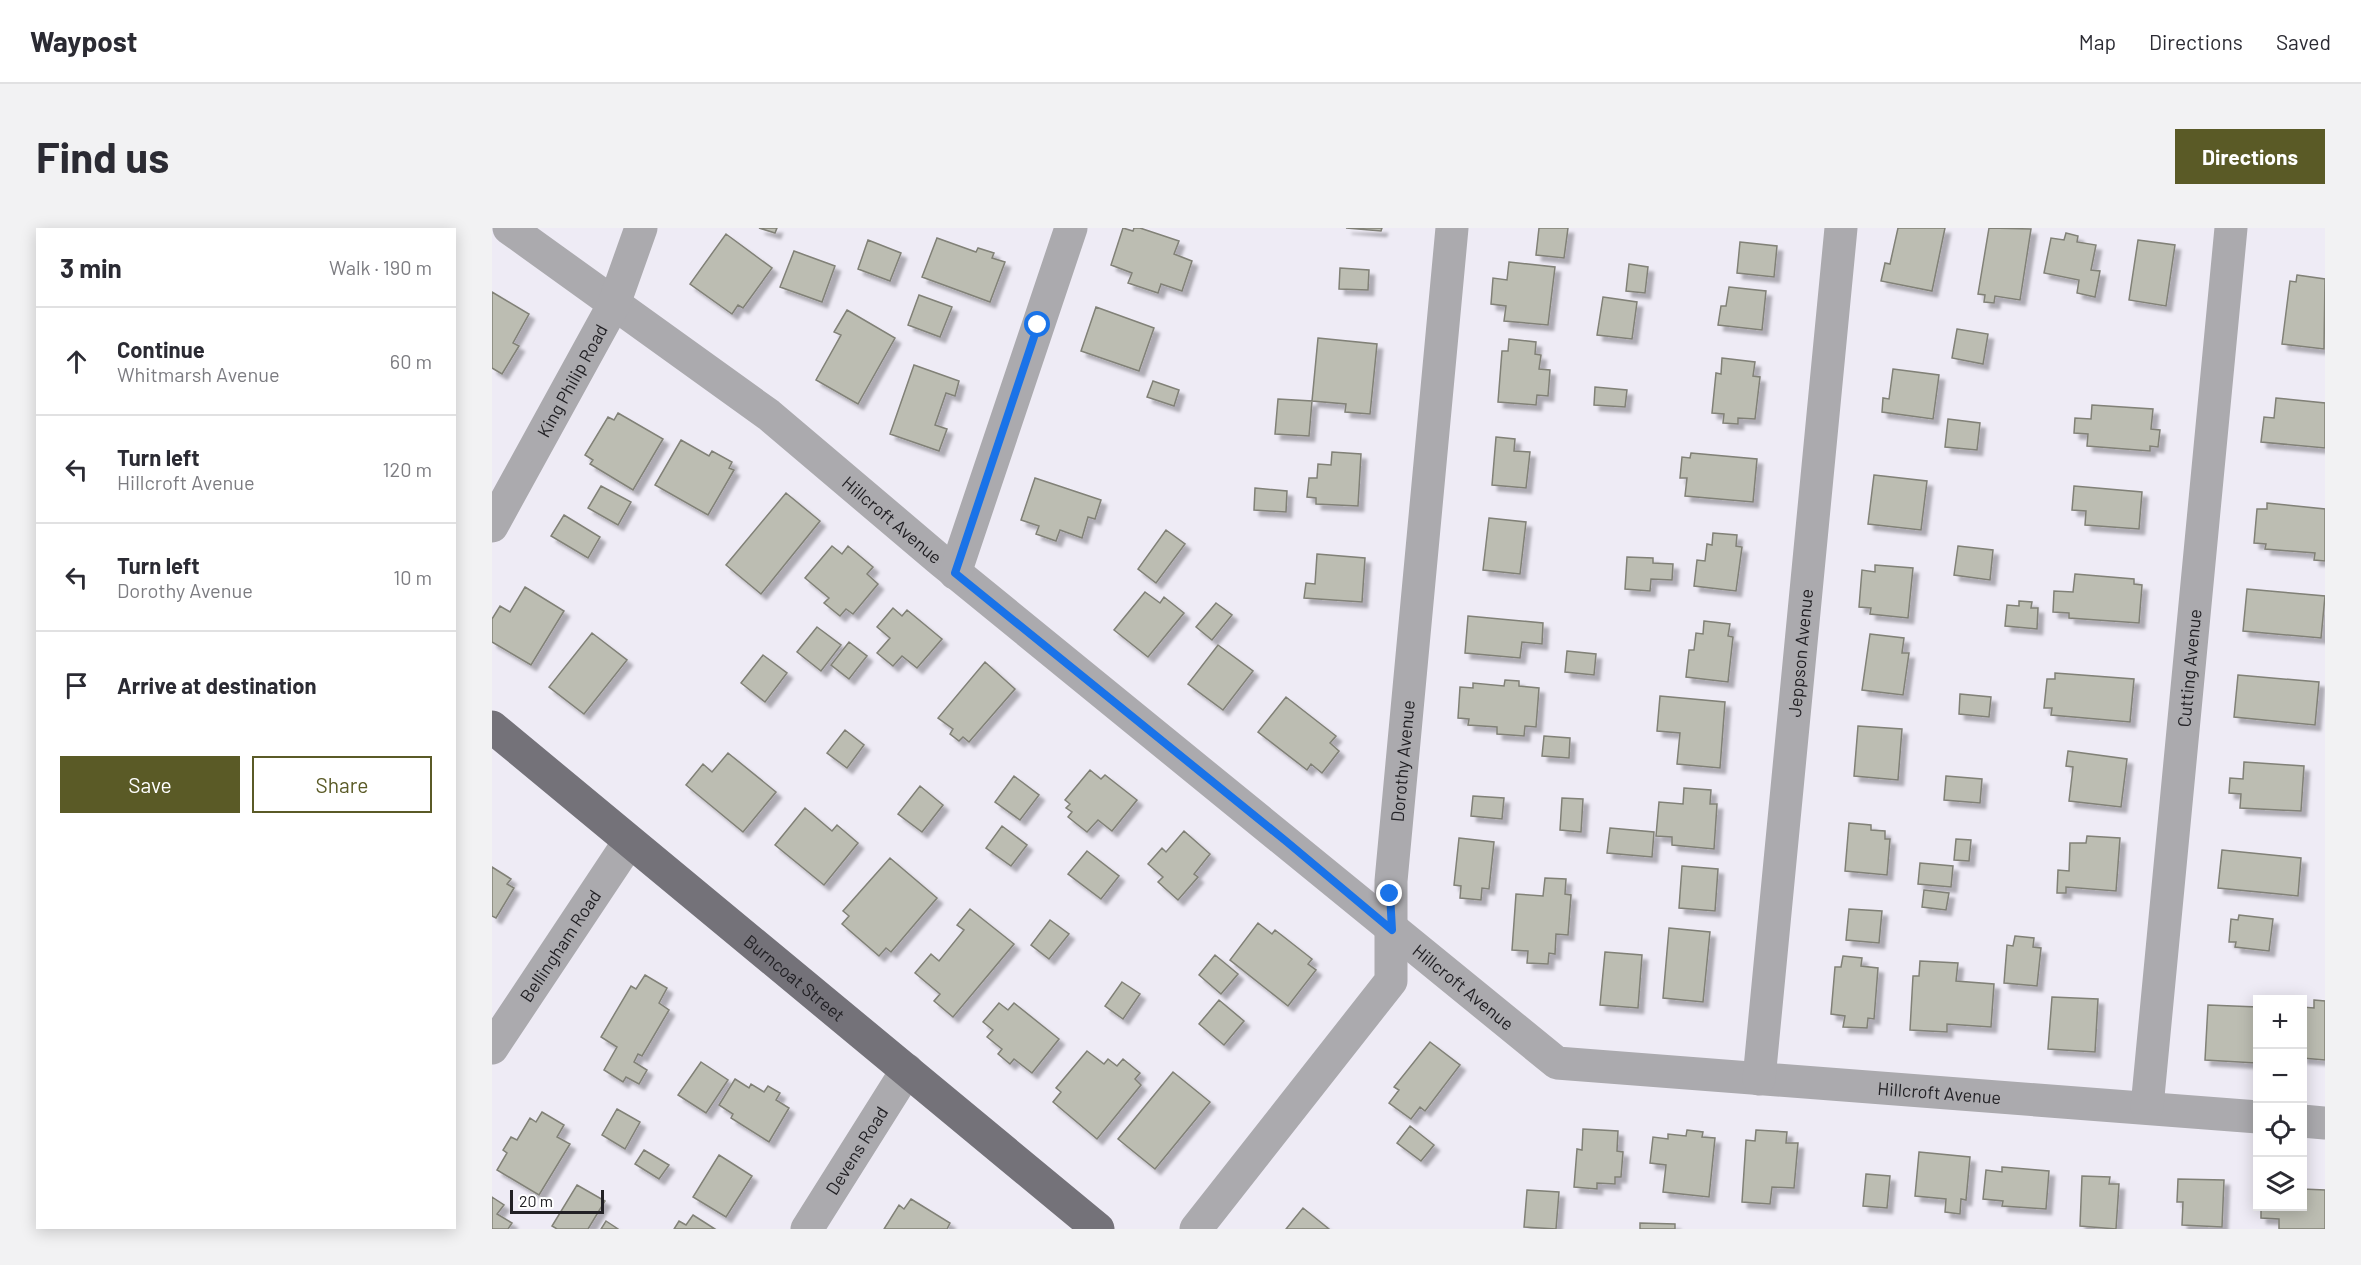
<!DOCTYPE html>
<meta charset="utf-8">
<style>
body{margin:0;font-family:Barlow,sans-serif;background:#f2f2f3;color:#2b2b33}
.controls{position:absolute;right:18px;bottom:18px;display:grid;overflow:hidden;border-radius:0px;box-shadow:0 3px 15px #0003}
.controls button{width:54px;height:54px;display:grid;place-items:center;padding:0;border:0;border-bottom:2px solid #e1e1e2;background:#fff;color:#2b2b33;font:30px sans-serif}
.scale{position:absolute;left:18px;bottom:15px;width:94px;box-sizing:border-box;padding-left:6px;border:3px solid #222125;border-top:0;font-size:16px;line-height:21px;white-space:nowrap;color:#222125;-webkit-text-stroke:4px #fff;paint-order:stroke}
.stop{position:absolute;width:18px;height:18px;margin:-14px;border:4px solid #1a73e8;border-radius:50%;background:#fff}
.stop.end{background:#1a73e8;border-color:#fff;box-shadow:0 2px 6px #0008}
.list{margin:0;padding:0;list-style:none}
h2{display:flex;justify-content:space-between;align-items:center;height:78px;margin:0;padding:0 24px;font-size:26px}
h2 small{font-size:20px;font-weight:400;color:#7c7c81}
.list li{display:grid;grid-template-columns:39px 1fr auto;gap:18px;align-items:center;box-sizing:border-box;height:108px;padding:0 24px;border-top:2px solid #e1e1e2}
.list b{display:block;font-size:22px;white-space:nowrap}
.list p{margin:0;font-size:20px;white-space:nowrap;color:#7c7c81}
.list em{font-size:20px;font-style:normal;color:#7c7c81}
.actions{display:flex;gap:12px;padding:18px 24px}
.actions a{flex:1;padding:14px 0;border:2px solid #5a5a26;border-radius:0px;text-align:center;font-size:21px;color:#5a5a26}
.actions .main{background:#5a5a26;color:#fff}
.icon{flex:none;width:33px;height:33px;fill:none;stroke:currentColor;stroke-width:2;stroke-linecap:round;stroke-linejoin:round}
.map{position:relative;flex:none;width:1833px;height:1001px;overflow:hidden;border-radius:0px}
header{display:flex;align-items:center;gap:36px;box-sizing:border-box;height:84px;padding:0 30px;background:#fff;border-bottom:2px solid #e1e1e2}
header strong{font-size:28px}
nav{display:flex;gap:33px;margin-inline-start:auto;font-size:21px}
.intro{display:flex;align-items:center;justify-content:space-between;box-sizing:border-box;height:144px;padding:0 36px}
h1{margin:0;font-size:42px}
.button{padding:15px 27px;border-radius:0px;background:#5a5a26;color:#fff;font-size:21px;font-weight:700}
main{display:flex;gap:36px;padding:0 36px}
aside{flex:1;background:#fff;border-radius:0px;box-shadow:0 3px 15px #0003}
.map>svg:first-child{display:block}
.building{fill:#bcbdb2;stroke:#818177;stroke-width:1.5;filter:url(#shadow)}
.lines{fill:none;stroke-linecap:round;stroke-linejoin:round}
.minor{stroke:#abaaae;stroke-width:33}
.major{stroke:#747279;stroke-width:33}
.route{stroke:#1a73e8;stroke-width:8}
.labels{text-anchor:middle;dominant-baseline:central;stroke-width:4.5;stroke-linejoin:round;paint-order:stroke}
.street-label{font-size:18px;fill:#222125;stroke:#fff}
</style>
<header>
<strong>Waypost</strong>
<nav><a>Map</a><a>Directions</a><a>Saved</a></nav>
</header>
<div class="intro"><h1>Find us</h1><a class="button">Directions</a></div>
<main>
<aside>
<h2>3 min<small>Walk · 190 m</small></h2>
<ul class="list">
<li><svg class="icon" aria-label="ahead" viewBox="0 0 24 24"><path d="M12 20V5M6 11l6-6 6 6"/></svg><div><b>Continue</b><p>Whitmarsh Avenue</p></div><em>60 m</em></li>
<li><svg class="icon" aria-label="left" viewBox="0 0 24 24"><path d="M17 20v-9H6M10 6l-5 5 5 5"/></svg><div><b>Turn left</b><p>Hillcroft Avenue</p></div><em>120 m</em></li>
<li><svg class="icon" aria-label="left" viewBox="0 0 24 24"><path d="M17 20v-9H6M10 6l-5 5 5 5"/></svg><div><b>Turn left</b><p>Dorothy Avenue</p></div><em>10 m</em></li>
<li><svg class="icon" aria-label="arrive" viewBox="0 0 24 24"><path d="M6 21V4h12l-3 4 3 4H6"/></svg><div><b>Arrive at destination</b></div></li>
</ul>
<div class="actions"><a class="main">Save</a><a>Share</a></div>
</aside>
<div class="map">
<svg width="1833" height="1001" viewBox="0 0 1833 1001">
<defs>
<filter id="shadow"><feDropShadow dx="5.5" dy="5.5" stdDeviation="1.5" flood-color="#0004"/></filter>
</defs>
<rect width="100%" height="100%" fill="#eeebf5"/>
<!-- building -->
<path class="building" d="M 267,0 L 285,0 L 283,5 Z
M 631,0 L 641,3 L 642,0 L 648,0 L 687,13 L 682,26 L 700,33 L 690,63 L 669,56 L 666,65 L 636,55 L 640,45 L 619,37 Z
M 854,0 L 890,0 L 889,3 Z
M 1047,0 L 1076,0 L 1072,30 L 1044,27 Z
M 1406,0 L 1453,0 L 1440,63 L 1389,53 L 1393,35 L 1398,36 Z
M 1497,0 L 1539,1 L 1528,72 L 1503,68 L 1502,75 L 1492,74 L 1493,67 L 1486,66 Z
M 1574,5 L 1586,8 L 1585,14 L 1604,17 L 1599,42 L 1608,43 L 1603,69 L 1585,65 L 1587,52 L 1552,45 L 1559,10 L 1572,12 Z
M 234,6 L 280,40 L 251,80 L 246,77 L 240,86 L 198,56 Z
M 445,10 L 484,24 L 486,20 L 502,25 L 500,30 L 513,34 L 498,74 L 430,49 Z
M 376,12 L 409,25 L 398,53 L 366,41 Z
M 1646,12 L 1683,17 L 1674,78 L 1637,72 Z
M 1248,14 L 1285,18 L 1282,49 L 1245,45 Z
M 302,23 L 343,38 L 330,74 L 288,59 Z
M 1017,34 L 1063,39 L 1056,97 L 1012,93 L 1014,78 L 999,76 L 1001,50 L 1015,52 Z
M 1137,36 L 1156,39 L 1153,65 L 1134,63 Z
M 848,40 L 877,42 L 876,62 L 847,61 Z
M 1805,47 L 1833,51 L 1832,121 L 1790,116 L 1798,53 L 1804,54 Z
M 1237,59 L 1274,63 L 1270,102 L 1226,97 L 1229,78 L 1234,78 Z
M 0,64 L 37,86 L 21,115 L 27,118 L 10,146 L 0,140 Z
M 427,67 L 460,79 L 448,109 L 416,97 Z
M 1111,69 L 1145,74 L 1140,111 L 1105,107 Z
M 604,79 L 662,100 L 647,143 L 589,123 Z
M 355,82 L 403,110 L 366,176 L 324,152 L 349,107 L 342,104 Z
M 1465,101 L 1496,106 L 1491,136 L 1460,130 Z
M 826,110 L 885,116 L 878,186 L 853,184 L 854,176 L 820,173 Z
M 1017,111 L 1044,114 L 1043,126 L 1049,127 L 1047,141 L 1058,142 L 1056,168 L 1045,167 L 1044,177 L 1006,174 L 1010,123 L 1016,123 Z
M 1230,130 L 1263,134 L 1261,148 L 1268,149 L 1263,191 L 1246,190 L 1246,196 L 1231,195 L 1232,186 L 1220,185 L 1224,145 L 1229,146 Z
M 422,137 L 467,153 L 463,168 L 454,165 L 443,197 L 455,201 L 447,223 L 398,206 Z
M 1401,141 L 1447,147 L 1441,191 L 1390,184 L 1391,170 L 1397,171 Z
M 661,153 L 687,162 L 682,178 L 655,169 Z
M 1103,159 L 1135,162 L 1133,179 L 1102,177 Z
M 1784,170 L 1833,175 L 1833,220 L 1769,214 L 1772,189 L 1782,190 Z
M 786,171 L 820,173 L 817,208 L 783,206 Z
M 1600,177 L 1661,181 L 1659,201 L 1668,202 L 1666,219 L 1658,218 L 1658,223 L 1595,218 L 1596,206 L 1582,205 L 1583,190 L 1599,191 Z
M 126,185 L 171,211 L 141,262 L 98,236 L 101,232 L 93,227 L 116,189 L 122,192 Z
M 1456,191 L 1488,195 L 1485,222 L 1453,219 Z
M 1004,209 L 1023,211 L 1022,223 L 1038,224 L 1034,260 L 1000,257 Z
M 189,212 L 217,228 L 220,223 L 240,234 L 237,240 L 242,242 L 216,287 L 163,257 Z
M 840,224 L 869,226 L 866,278 L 824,276 L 824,270 L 815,269 L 817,250 L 825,250 L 826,236 L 839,237 Z
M 1199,225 L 1265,231 L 1261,274 L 1193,268 L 1195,250 L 1188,250 L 1190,229 L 1198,230 Z
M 1382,247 L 1435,253 L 1429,302 L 1376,296 Z
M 543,250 L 609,272 L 603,291 L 596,289 L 590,310 L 568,302 L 564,313 L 544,306 L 547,298 L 529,292 Z
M 109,258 L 139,274 L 126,297 L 96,280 Z
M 1582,258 L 1650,264 L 1647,301 L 1593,297 L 1594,283 L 1580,282 Z
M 763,260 L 795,263 L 794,284 L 762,282 Z
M 294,265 L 328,293 L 269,366 L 234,337 Z
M 1775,275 L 1833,281 L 1833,333 L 1822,332 L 1823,325 L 1773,321 L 1774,316 L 1762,315 L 1765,281 L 1775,281 Z
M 72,287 L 108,309 L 96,330 L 59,308 Z
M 997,290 L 1034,294 L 1028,346 L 991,342 Z
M 674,302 L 693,316 L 664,355 L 646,341 Z
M 1221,305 L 1245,307 L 1244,318 L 1250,319 L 1244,363 L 1202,358 L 1205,332 L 1213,333 L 1215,316 L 1220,317 Z
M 340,318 L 350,326 L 356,318 L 381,339 L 375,346 L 386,356 L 361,386 L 354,381 L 348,388 L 332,375 L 337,370 L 313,350 Z
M 1466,318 L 1501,322 L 1498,352 L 1462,347 Z
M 825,326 L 873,330 L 870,374 L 812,370 L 814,355 L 823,356 Z
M 1135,329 L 1161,330 L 1161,335 L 1181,336 L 1180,352 L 1159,351 L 1158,363 L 1133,361 Z
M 1383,337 L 1421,340 L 1416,390 L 1378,386 L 1379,380 L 1367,379 L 1370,342 L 1383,344 Z
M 1583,346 L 1642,351 L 1642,356 L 1650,357 L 1647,395 L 1577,390 L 1577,385 L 1561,384 L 1562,363 L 1581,364 Z
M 33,359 L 72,383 L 39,437 L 0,414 L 0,391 L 8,378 L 18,384 Z
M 1755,361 L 1833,368 L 1829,410 L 1751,403 Z
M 653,364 L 668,375 L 672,369 L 692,385 L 656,429 L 622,402 Z
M 1527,373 L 1540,374 L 1539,380 L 1546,380 L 1545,401 L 1513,398 L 1515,377 L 1527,378 Z
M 724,375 L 740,387 L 720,412 L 704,399 Z
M 401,380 L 410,388 L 415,382 L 450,411 L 425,440 L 410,428 L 401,438 L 385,425 L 398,410 L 385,399 Z
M 976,388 L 1051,395 L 1050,416 L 1030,414 L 1028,430 L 973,425 Z
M 1212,393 L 1238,396 L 1236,408 L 1241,409 L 1236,454 L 1194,449 L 1197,422 L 1202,422 L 1204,405 L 1211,406 Z
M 325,399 L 349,417 L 329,443 L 305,424 Z
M 100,405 L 135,432 L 92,486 L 57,459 Z
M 1378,406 L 1412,410 L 1410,425 L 1417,425 L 1411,467 L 1370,462 Z
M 357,414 L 375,428 L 357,451 L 339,437 Z
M 726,417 L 761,443 L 731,482 L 696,456 Z
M 1075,423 L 1104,426 L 1102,447 L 1073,444 Z
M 271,427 L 295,445 L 273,474 L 249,455 Z
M 493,434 L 523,461 L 477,514 L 471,509 L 467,513 L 458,506 L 461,501 L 446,490 Z
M 1563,445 L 1642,451 L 1638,494 L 1559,487 L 1560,480 L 1552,480 L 1555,451 L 1563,451 Z
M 1746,447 L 1827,454 L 1823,497 L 1742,489 Z
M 1013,452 L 1027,453 L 1027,458 L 1047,460 L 1044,499 L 1033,498 L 1032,508 L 1005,506 L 1005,499 L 976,497 L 977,491 L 966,490 L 968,459 L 981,460 L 981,455 L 1012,458 Z
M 1468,466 L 1499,469 L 1497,489 L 1467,486 Z
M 1168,468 L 1233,474 L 1228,540 L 1185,536 L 1188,505 L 1165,503 Z
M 794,469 L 844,508 L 838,515 L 847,523 L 830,545 L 819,536 L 815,542 L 766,504 Z
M 1366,498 L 1410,501 L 1406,552 L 1362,548 Z
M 353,502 L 372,517 L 355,540 L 335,525 Z
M 1052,508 L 1078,510 L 1077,530 L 1050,528 Z
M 1576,523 L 1635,531 L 1629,579 L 1577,573 L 1581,539 L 1574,538 Z
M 236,525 L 284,564 L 251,604 L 194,557 L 211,536 L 220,544 Z
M 1752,534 L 1812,538 L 1809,583 L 1748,580 L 1749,566 L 1737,565 L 1738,550 L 1751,551 Z
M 598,542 L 609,551 L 613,547 L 645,572 L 620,603 L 606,592 L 595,604 L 576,589 L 580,584 L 574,580 L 578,576 L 573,572 Z
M 522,548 L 547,567 L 528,592 L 503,574 Z
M 1454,548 L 1490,551 L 1488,575 L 1452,572 Z
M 428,558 L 451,577 L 430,604 L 406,586 Z
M 1192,560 L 1219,562 L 1218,576 L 1225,576 L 1222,621 L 1180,617 L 1180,609 L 1164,608 L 1167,574 L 1191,576 Z
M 981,568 L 1012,570 L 1010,591 L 979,588 Z
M 1070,570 L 1091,571 L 1089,604 L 1068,602 Z
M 313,580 L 340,603 L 345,597 L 366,615 L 332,657 L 283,617 Z
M 1357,595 L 1379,597 L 1379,602 L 1393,603 L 1393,611 L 1398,611 L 1395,647 L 1353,643 Z
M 510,598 L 535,617 L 519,638 L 494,620 Z
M 1118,600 L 1162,604 L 1160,629 L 1115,625 Z
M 692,603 L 718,626 L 702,646 L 706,649 L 686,672 L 666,654 L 671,649 L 656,636 L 670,620 L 674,624 Z
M 1595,608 L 1628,610 L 1624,663 L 1574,659 L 1574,665 L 1565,665 L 1566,642 L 1577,643 L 1578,615 L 1594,615 Z
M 967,610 L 1002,614 L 997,661 L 990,660 L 989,672 L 968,670 L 969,658 L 962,657 Z
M 1464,611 L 1479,612 L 1477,633 L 1462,632 Z
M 1730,622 L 1809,630 L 1806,668 L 1726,660 Z
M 595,623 L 627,648 L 609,671 L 576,646 Z
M 398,630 L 445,670 L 399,724 L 394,720 L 387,728 L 350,696 L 357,688 L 351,683 Z
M 1428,635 L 1461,638 L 1459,659 L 1426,656 Z
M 1190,638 L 1226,641 L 1223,683 L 1187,680 Z
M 0,639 L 19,651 L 15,656 L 22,660 L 4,690 L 0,688 Z
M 1053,650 L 1074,651 L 1073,666 L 1079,667 L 1076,707 L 1064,706 L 1063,726 L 1057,725 L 1056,736 L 1035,735 L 1036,723 L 1020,722 L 1024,666 L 1051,668 Z
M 1432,662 L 1457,665 L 1454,682 L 1430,679 Z
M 478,681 L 522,716 L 461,789 L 442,773 L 448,766 L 423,745 L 439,726 L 447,733 L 472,702 L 465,697 Z
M 1357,681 L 1390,683 L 1387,715 L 1354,712 Z
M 1747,687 L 1781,691 L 1777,723 L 1743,719 L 1744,714 L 1737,714 L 1739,691 L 1746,692 Z
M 558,692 L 577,706 L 557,731 L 539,717 Z
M 766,695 L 780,706 L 783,702 L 820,731 L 816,736 L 824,742 L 796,778 L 738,732 Z
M 1177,700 L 1218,704 L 1211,774 L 1171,770 Z
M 1523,708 L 1542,710 L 1541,719 L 1549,720 L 1545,758 L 1512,755 L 1515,717 L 1521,718 Z
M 1113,724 L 1150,727 L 1146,780 L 1108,777 Z
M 723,727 L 746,746 L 729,766 L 707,747 Z
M 1351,728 L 1370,730 L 1369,738 L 1386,740 L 1382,791 L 1376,790 L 1375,800 L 1351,799 L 1353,788 L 1339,786 L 1343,739 L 1349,739 Z
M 1428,733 L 1466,735 L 1464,753 L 1502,756 L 1499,799 L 1455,796 L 1455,804 L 1418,802 L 1421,748 L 1427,748 Z
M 153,747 L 175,760 L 167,775 L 177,782 L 150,828 L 146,826 L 142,834 L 155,842 L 147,856 L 134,849 L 131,854 L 112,842 L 125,819 L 109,809 L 139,758 L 144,761 Z
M 630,754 L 648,766 L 631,791 L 613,778 Z
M 1560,769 L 1606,771 L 1603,824 L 1556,821 Z
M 727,772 L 752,793 L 732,817 L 707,796 Z
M 1822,772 L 1833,773 L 1833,832 L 1810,830 L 1810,779 L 1822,780 Z
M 507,775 L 516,782 L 522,775 L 567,811 L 540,845 L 522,831 L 518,836 L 506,826 L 510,821 L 495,809 L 501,802 L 491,794 Z
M 1716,777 L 1766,779 L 1764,835 L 1713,832 Z
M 938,814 L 968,837 L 933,883 L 928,879 L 919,891 L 897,875 L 907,862 L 902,859 Z
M 595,823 L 612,836 L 616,831 L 625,838 L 631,831 L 648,845 L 643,851 L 649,857 L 605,911 L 561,874 L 569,864 L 564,860 Z
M 209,834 L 236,852 L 214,885 L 186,867 Z
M 681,844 L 718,874 L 663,941 L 626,911 Z
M 243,851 L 257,860 L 259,856 L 272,864 L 276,858 L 288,865 L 284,872 L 297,880 L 277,914 L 239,890 L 241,886 L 227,877 Z
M 125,881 L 148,894 L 133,921 L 110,907 Z
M 50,884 L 72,897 L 65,909 L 78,916 L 47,967 L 5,942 L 15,925 L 11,922 L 19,909 L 25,912 L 38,890 L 44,894 Z
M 918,898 L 942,917 L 929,933 L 905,915 Z
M 1091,901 L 1126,903 L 1125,923 L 1131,924 L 1129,949 L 1123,949 L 1123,956 L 1105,955 L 1105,961 L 1082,959 L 1085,921 L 1090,922 Z
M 1195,902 L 1211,904 L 1210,909 L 1223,910 L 1217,969 L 1171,964 L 1174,937 L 1158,935 L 1161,909 L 1176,911 L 1176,906 L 1194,908 Z
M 1264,902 L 1295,904 L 1294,915 L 1306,915 L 1302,960 L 1280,959 L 1278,976 L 1250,974 L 1254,912 L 1263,913 Z
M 152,922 L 177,937 L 167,951 L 143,936 Z
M 1427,924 L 1478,929 L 1474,972 L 1469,971 L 1468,986 L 1453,984 L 1454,971 L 1423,968 Z
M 227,927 L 260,948 L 234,989 L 201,969 Z
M 1510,939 L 1557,943 L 1554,981 L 1510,978 L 1511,973 L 1491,971 L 1494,942 L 1510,944 Z
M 1374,946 L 1398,948 L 1395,980 L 1371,978 Z
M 1590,948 L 1618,949 L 1617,956 L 1627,956 L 1624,1001 L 1588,998 Z
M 1686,951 L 1732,952 L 1730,999 L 1690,997 L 1691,974 L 1685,974 Z
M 85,957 L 113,973 L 96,1001 L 65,1001 L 60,998 Z
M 1810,961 L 1833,962 L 1833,1001 L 1787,1001 L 1787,991 L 1769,990 L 1769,978 L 1810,978 Z
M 1035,962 L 1067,964 L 1064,1001 L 1032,999 Z
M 0,969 L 12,977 L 5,986 L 20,995 L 16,1001 L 0,1001 Z
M 419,971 L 458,995 L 455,1001 L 392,1001 L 407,977 L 412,981 Z
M 811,980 L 837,1001 L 794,1001 Z
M 201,987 L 223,1001 L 182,1001 L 187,993 L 194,997 Z
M 114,993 L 126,1001 L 109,1001 Z
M 1148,995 L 1183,996 L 1183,1001 L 1148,1001 Z"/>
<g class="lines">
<!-- minor -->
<g class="minor">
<path id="s1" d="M 17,0 L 277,187 L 448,332 L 1065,835 L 1766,889"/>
<path id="s2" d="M 0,298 L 122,76 L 149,0"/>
<path d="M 463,345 L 579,0"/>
<path id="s3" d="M 0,820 L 137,614"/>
<path id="s4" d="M 1267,851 L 1349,0"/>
<path id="s5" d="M 1655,879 L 1739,0"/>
<path d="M 1810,893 L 1833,895"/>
<path id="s6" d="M 315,1001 L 415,842"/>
<path id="s7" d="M 704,1001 L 899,753 L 899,653 L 960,0"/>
</g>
<!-- major -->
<path class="major" id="s8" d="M 0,499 L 606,1001"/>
</g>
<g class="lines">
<!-- route -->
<path class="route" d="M 546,97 L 463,345 L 795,614 L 900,702 L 898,666"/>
</g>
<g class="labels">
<!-- street labels -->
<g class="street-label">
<text stroke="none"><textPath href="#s2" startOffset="166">King Philip Road</textPath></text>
<text stroke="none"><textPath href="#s1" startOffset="482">Hillcroft Avenue</textPath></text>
<text stroke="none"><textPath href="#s4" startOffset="428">Jeppson Avenue</textPath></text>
<text stroke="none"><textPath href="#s5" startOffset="441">Cutting Avenue</textPath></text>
<text stroke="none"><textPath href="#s7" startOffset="536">Dorothy Avenue</textPath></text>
<text stroke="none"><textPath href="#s3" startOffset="123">Bellingham Road</textPath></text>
<text stroke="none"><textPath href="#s8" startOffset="393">Burncoat Street</textPath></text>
<text stroke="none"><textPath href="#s1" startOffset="1220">Hillcroft Avenue</textPath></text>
<text stroke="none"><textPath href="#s1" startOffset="1724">Hillcroft Avenue</textPath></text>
<text stroke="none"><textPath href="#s6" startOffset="93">Devens Road</textPath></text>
</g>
</g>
</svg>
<div class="controls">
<button>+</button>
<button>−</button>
<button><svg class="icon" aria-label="locate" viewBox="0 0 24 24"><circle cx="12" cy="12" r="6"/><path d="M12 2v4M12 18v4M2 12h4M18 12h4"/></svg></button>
<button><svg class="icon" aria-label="layers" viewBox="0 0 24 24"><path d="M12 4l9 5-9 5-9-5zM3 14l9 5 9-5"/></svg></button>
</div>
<div class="scale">20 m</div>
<div class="stop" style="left:546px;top:97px"></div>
<div class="stop end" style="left:898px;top:666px"></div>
</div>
</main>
